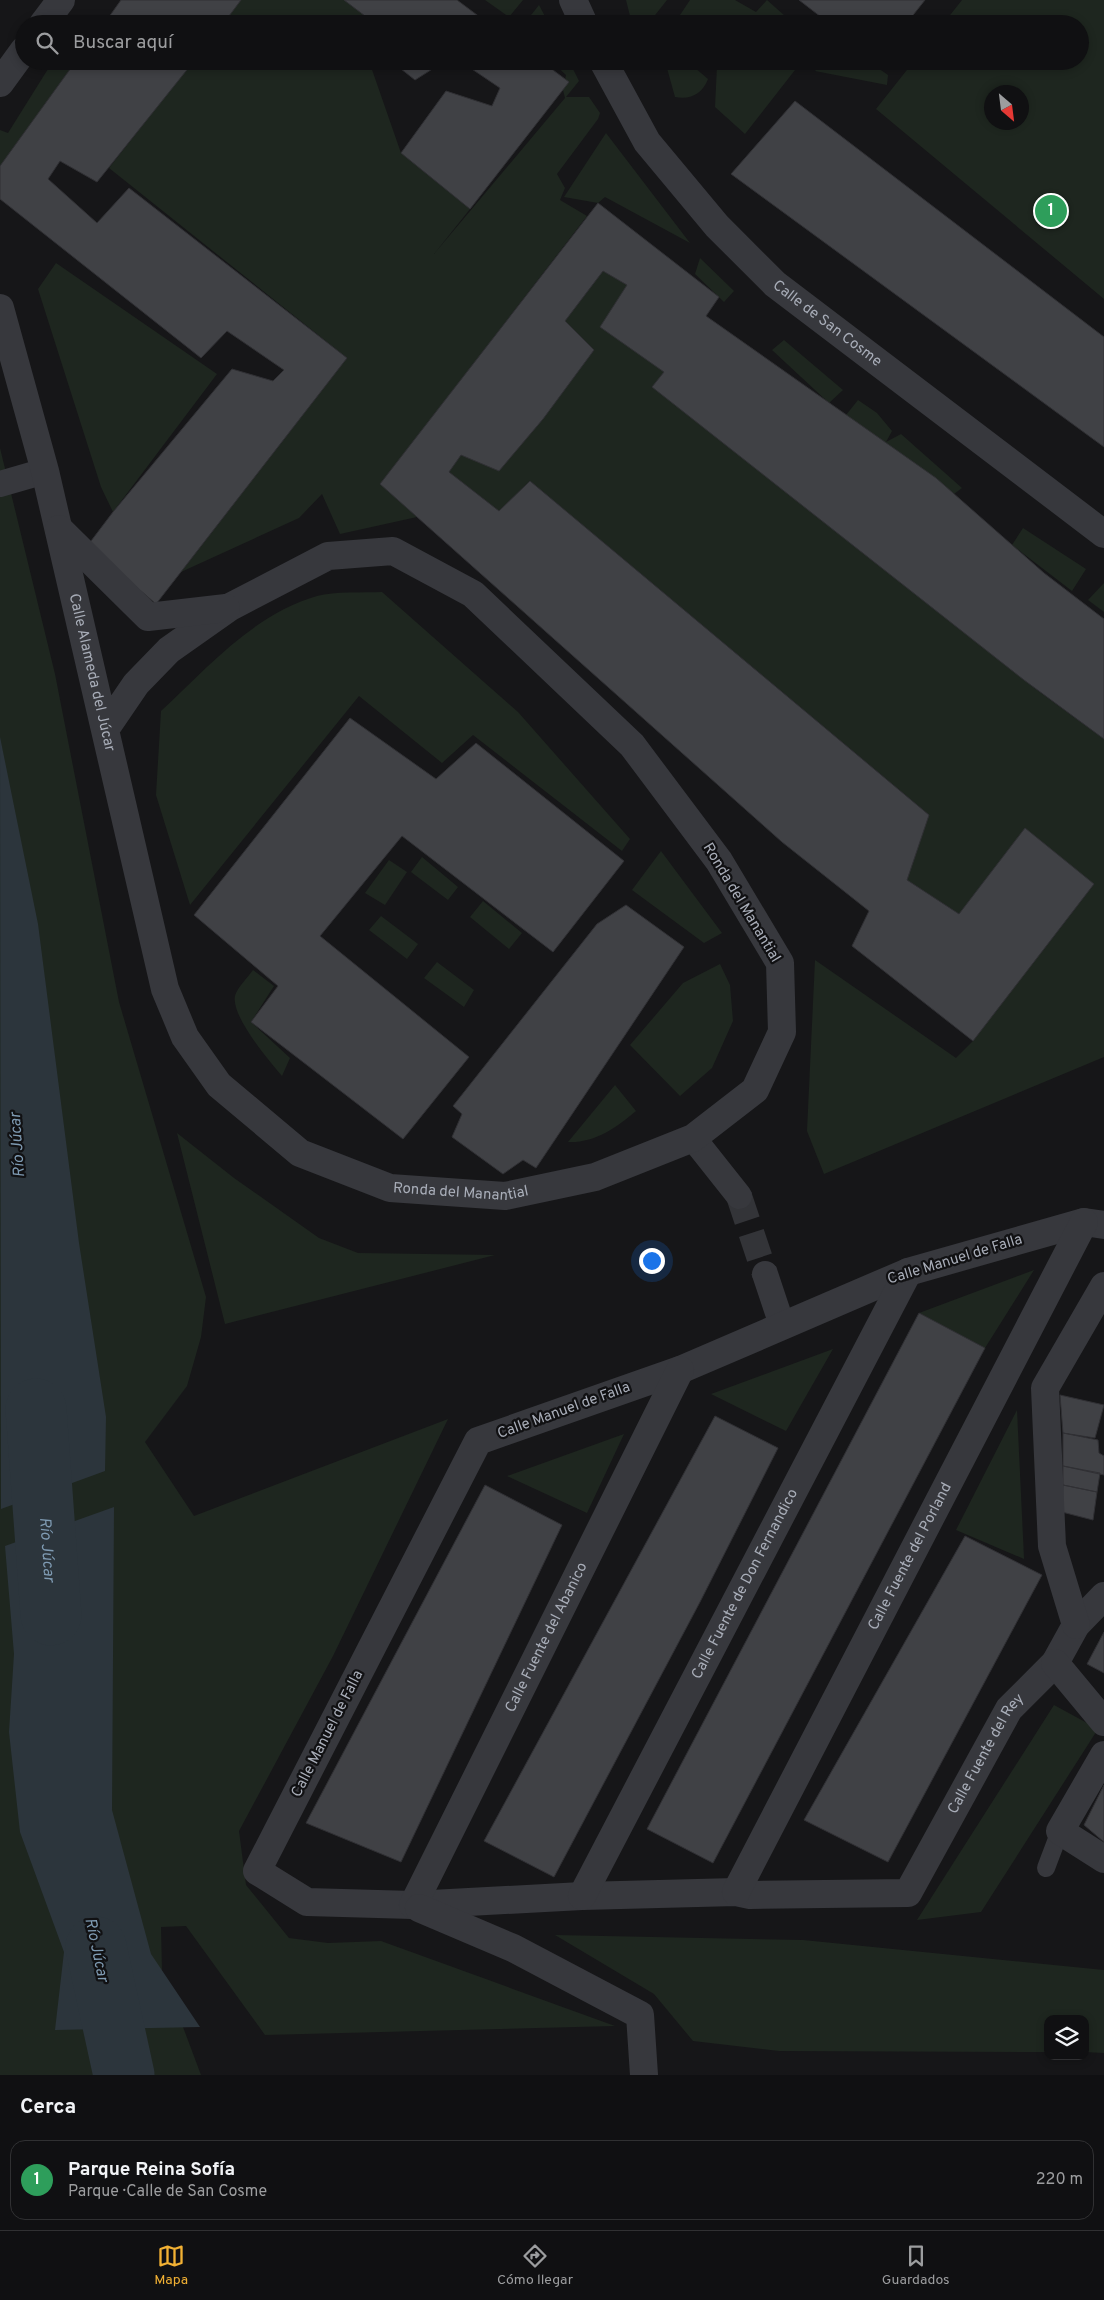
<!DOCTYPE html>
<html lang="es">
<meta charset="utf-8">
<style>
body{margin:0;font-family:Overpass,sans-serif;background:#1e1e20;color:#f1f3f6}
.controls{position:absolute;right:15px;bottom:15px;display:grid;overflow:hidden;border-radius:10px;box-shadow:0 2px 8px #0003}
.controls button{width:45px;height:45px;display:grid;place-items:center;padding:0;border:0;border-bottom:1px solid #303032;background:#101012;color:#f1f3f6;font:25px sans-serif}
.compass{position:absolute;left:984px;top:85px;width:45px;height:45px;border-radius:50%;background:#101012;box-shadow:0 2px 8px #0003;rotate:152deg}
.you{position:absolute;left:651px;top:1260px;width:18px;height:18px;margin:-12px;border:4px solid #fff;border-radius:50%;background:#1a73e8;box-shadow:0 0 0 8px #1a73e833}
.badge{display:grid;place-items:center;width:32px;height:32px;border-radius:50%;background:#f2b134;color:#fff;font-size:16px;font-weight:700}
.pin{position:absolute;translate:-50% -50%;border:2px solid #fff;box-shadow:0 1px 5px #0006}
.list{margin:0;padding:0;list-style:none}
h2{display:flex;justify-content:space-between;align-items:center;height:65px;margin:0;padding:0 20px;font-size:21px}
h2 small{font-size:16px;font-weight:400;color:#9c9d9f}
.list li{display:grid;grid-template-columns:32px 1fr auto;gap:15px;align-items:center;box-sizing:border-box;height:80px;margin:0 10px 10px;padding:0 10px;border:1px solid #303032;border-radius:15px}
.list b{display:block;font-size:19px;white-space:nowrap}
.list p{margin:0;font-size:16px;white-space:nowrap;color:#9c9d9f}
.list em{font-size:16px;font-style:normal;color:#9c9d9f}
.icon{flex:none;width:28px;height:28px;fill:none;stroke:currentColor;stroke-width:2;stroke-linecap:round;stroke-linejoin:round}
.map{position:relative;flex:none;width:1104px;height:2075px;overflow:hidden}
.search{position:absolute;background:#101012;box-shadow:0 2px 8px #0003;left:15px;right:15px;top:15px;height:55px;display:flex;align-items:center;gap:12px;box-sizing:border-box;padding:0 18px;border-radius:28px;color:#9c9d9f;font-size:19px}
.sheet{height:155px;background:#101012}
nav{display:flex;justify-content:space-around;align-items:center;box-sizing:border-box;height:70px;border-top:1px solid #303032;background:#101012;font-size:14px;color:#9c9d9f}
nav a{display:grid;justify-items:center;gap:2px}
nav .on{color:#f2b134}
.map>svg:first-child{display:block}
.green{fill:#1e261f;fill-rule:evenodd}
.water{fill:#2c353c}
.lines{fill:none;stroke-linecap:round;stroke-linejoin:round}
.river{stroke:#2c353c;stroke-width:61}
.building{fill:#404145;stroke:#303034}
.pedestrian-tunnel{stroke:#333438;stroke-width:26;stroke-dasharray:26 13;stroke-linecap:butt}
.service{stroke:#37383d;stroke-width:18}
.pedestrian{stroke:#37383d;stroke-width:26}
.minor{stroke:#37383d;stroke-width:28}
.labels{text-anchor:middle;dominant-baseline:central;stroke-width:4.5;stroke-linejoin:round;paint-order:stroke}
.street-label{font-size:15px;fill:#a8adb8;stroke:#111113}
.water-label{font-size:16px;font-style:italic;fill:#7f9bb3;stroke:#111113}
</style>
<div class="map">
<svg width="1104" height="2075" viewBox="0 0 1104 2075">
<rect width="100%" height="100%" fill="#161618"/>
<!-- green -->
<path class="green" d="M 241,0 L 345,0 L 365,16 L 359,24 L 222,24 Z
M 485,0 L 523,0 L 509,17 Z
M 626,0 L 667,0 L 648,24 L 632,24 Z
M 690,0 L 735,0 L 756,12 L 767,0 L 794,24 L 674,24 Z
M 962,0 L 1104,0 L 1104,299 L 876,109 L 914,61 L 1080,61 L 1080,24 L 943,24 ZM 992,92 L 1022,92 L 1022,122 L 992,122 Z
M 539,5 L 549,24 L 524,24 Z
M 53,61 L 76,61 L 0,166 L 0,130 L 8,133 Z
M 193,61 L 369,61 L 401,153 L 470,209 L 434,254 L 565,98 L 563,90 L 566,75 L 551,61 L 569,61 L 579,81 L 566,97 L 589,97 L 600,113 L 598,119 L 557,174 L 565,188 L 560,200 L 587,216 L 381,484 L 417,517 L 340,534 L 322,494 L 299,518 L 181,572 L 347,358 L 109,168 Z
M 665,61 L 687,61 L 708,79 C 702,94 691,100 675,97 Z
M 823,61 L 868,61 L 888,75 L 887,85 L 815,71 Z
M 717,66 L 795,70 L 745,134 L 715,107 Z
M 606,133 L 690,243 L 605,197 L 598,203 L 564,197 Z
M 700,258 L 734,291 L 724,302 L 695,274 Z
M 56,263 L 217,374 L 113,512 L 101,487 L 38,289 Z
M 603,271 L 627,285 L 664,372 L 653,387 L 1041,693 L 1104,739 L 1104,1057 L 824,1174 L 807,1131 L 815,960 L 956,1058 L 973,1041 L 1094,884 L 959,914 L 907,880 L 928,814 L 530,481 L 499,511 L 449,472 L 461,455 L 499,470 L 543,419 L 594,350 L 565,321 Z
M 784,340 L 843,390 L 829,403 L 772,350 Z
M 858,400 L 877,413 L 892,431 L 886,442 L 901,434 L 962,488 L 954,494 L 846,415 Z
M 0,448 L 55,674 L 119,1002 L 206,1297 L 201,1337 L 187,1386 L 145,1442 L 194,1516 L 448,1419 L 333,1656 L 239,1831 L 246,1885 L 289,1938 L 328,1943 L 381,1941 L 615,2026 L 265,2035 L 186,1926 L 161,1927 L 162,1971 L 201,2075 L 0,2075 Z
M 1023,528 L 1086,569 L 1072,591 L 1012,545 Z
M 1104,583 L 1104,612 L 1088,600 Z
M 382,592 L 518,712 L 630,839 L 622,851 L 473,735 L 442,763 L 359,696 L 190,905 L 156,795 L 161,711 C 207,668 254,614 317,596 C 335,591 363,593 382,592 Z
M 661,851 L 722,933 L 704,943 L 632,890 Z
M 422,857 L 458,887 L 448,900 L 411,872 Z
M 389,860 L 407,872 L 385,905 L 365,893 Z
M 483,901 L 522,933 L 509,949 L 470,917 Z
M 381,916 L 418,944 L 407,959 L 369,930 Z
M 437,962 L 474,990 L 464,1007 L 424,978 Z
M 720,964 L 730,985 L 733,1021 L 712,1068 L 680,1096 L 630,1045 L 683,983 Z
M 253,970 L 274,986 L 251,1022 L 290,1058 L 282,1076 C 269,1061 231,1016 235,996 C 237,988 248,977 253,970 Z
M 615,1085 L 636,1111 C 616,1128 595,1143 568,1142 Z
M 177,1133 L 234,1178 L 319,1238 L 358,1253 L 495,1255 L 225,1324 Z
M 1034,1270 L 985,1348 L 919,1313 Z
M 833,1349 L 786,1431 L 711,1394 Z
M 1017,1410 L 1024,1558 L 1024,1559 L 956,1530 Z
M 624,1434 L 587,1513 L 507,1476 Z
M 1054,1705 L 1098,1729 L 981,1912 L 917,1920 Z
M 555,1935 L 803,1940 L 1104,1970 L 1104,2053 L 1085,2052 L 1085,2019 L 1048,2019 L 1048,2052 L 779,2051 L 693,2041 L 654,1994 Z"/>
<!-- water -->
<path class="water" d="M 0,737 L 38,924 L 79,1243 L 106,1417 L 105,1471 L 1,1509 Z
M 114,1507 L 112,1810 L 151,1954 L 200,2027 L 55,2030 L 64,1952 L 20,1832 L 9,1732 L 14,1654 L 5,1546 Z"/>
<g class="lines">
<!-- river -->
<g class="river">
<path id="s1" d="M 36,1409 L 51,1615"/>
<path d="M 96,1947 L 124,2075"/>
</g>
</g>
<!-- building -->
<path class="building" d="M 121,0 L 241,0 L 223,24 L 104,24 Z
M 344,0 L 457,0 L 489,24 L 359,24 L 365,16 Z
M 799,0 L 925,0 L 906,24 L 830,24 Z
M 76,61 L 194,61 L 97,182 L 60,161 L 48,179 L 97,223 L 129,188 L 347,358 L 156,604 L 88,545 L 113,512 L 232,369 L 273,381 L 284,370 L 227,331 L 201,358 L 0,199 L 0,166 Z
M 391,61 L 445,61 L 415,80 Z
M 460,61 L 541,61 L 569,82 L 470,209 L 401,153 L 446,91 L 492,106 L 500,88 Z
M 795,101 L 1104,337 L 1104,447 L 731,174 Z
M 598,203 L 719,297 L 706,316 L 936,478 L 1044,573 L 1104,619 L 1104,739 L 1024,680 L 652,387 L 664,372 L 600,327 L 627,285 L 603,271 L 565,321 L 594,350 L 543,419 L 499,471 L 461,455 L 449,472 L 499,511 L 530,481 L 929,815 L 907,880 L 959,914 L 1025,828 L 1094,884 L 973,1041 L 852,946 L 869,911 L 782,842 L 380,484 Z
M 350,718 L 436,779 L 476,743 L 624,861 L 553,952 L 402,836 L 320,936 L 469,1057 L 403,1139 L 251,1022 L 278,986 L 194,915 Z
M 626,905 L 684,947 L 536,1168 L 523,1160 L 503,1174 L 452,1137 L 462,1114 L 453,1106 L 597,924 Z
M 919,1313 L 985,1348 L 713,1863 L 647,1829 Z
M 1060,1395 L 1104,1405 L 1095,1438 L 1063,1433 Z
M 715,1416 L 778,1448 L 700,1602 L 554,1877 L 484,1841 Z
M 1063,1433 L 1098,1440 L 1099,1453 L 1104,1456 L 1104,1475 L 1063,1466 Z
M 1063,1466 L 1100,1473 L 1097,1492 L 1063,1485 Z
M 485,1485 L 562,1525 L 401,1862 L 306,1823 Z
M 1063,1485 L 1097,1492 L 1093,1520 L 1062,1512 Z
M 965,1536 L 1042,1575 L 888,1862 L 804,1820 Z
M 1104,1632 L 1104,1673 L 1087,1664 Z
M 1104,1785 L 1104,1842 L 1084,1825 Z"/>
<g class="lines">
<!-- pedestrian-tunnel -->
<path class="pedestrian-tunnel" d="M 739,1196 L 765,1274"/>
<!-- service -->
<path class="service" d="M 1046,1868 L 1060,1831"/>
<!-- pedestrian -->
<path class="pedestrian" d="M 0,484 L 45,471
M 693,1138 L 739,1196
M 765,1274 L 782,1325"/>
<!-- minor -->
<g class="minor">
<path d="M 573,0 L 584,24"/>
<path d="M 43,24 L 61,0"/>
<path id="s2" d="M 603,61 L 647,142 L 717,226 L 775,284 L 1104,534"/>
<path d="M 0,83 L 24,50"/>
<path id="s3" d="M 0,308 L 45,471 L 165,989 L 185,1037 L 219,1085 L 300,1153 L 390,1188 L 505,1196 L 595,1177 L 693,1138 L 755,1090 L 782,1032 L 780,963 L 719,861 L 632,745 L 473,594 L 393,551 L 328,556 L 230,607 L 169,650 L 136,684 L 106,728"/>
<path d="M 59,529 L 148,617 L 226,608"/>
<path id="s4" d="M 1104,1225 L 1084,1222 L 908,1272 L 680,1370 L 478,1441 L 257,1871 L 307,1902 L 413,1905 L 582,1896 L 736,1892 L 750,1895 L 908,1893 L 1009,1709 L 1055,1663 L 1076,1625 L 1104,1596"/>
<path d="M 1076,1625 L 1052,1546 L 1045,1388 L 1104,1286"/>
<path d="M 1055,1663 L 1104,1722"/>
<path d="M 1104,1755 L 1060,1831 L 1104,1859"/>
<path id="s5" d="M 736,1892 L 1084,1222"/>
<path id="s6" d="M 582,1896 L 908,1272"/>
<path id="s7" d="M 413,1905 L 680,1370"/>
<path d="M 419,1908 L 513,1948 L 640,2015 L 644,2075"/>
</g>
</g>
<g class="labels">
<!-- street labels -->
<g class="street-label">
<text stroke="none"><textPath href="#s2" startOffset="349">Calle de San Cosme</textPath></text>
<text stroke="none"><textPath href="#s3" startOffset="376">Calle Alameda del Júcar</textPath></text>
<text transform="translate(741 903) rotate(59)">Ronda del Manantial</text>
<text stroke="none"><textPath href="#s3" startOffset="1085">Ronda del Manantial</textPath></text>
<text transform="translate(955 1260) rotate(-17)">Calle Manuel de Falla</text>
<text transform="translate(564 1411) rotate(-20)">Calle Manuel de Falla</text>
<text stroke="none"><textPath href="#s5" startOffset="378">Calle Fuente del Porland</textPath></text>
<text stroke="none"><textPath href="#s6" startOffset="352">Calle Fuente de Don Fernandico</textPath></text>
<text stroke="none"><textPath href="#s7" startOffset="299">Calle Fuente del Abanico</textPath></text>
<text transform="translate(328 1734) rotate(-63)">Calle Manuel de Falla</text>
<text stroke="none"><textPath href="#s4" startOffset="1969">Calle Fuente del Rey</textPath></text>
</g>
<!-- water labels -->
<g class="water-label">
<text transform="translate(18 1145) rotate(-94)">Río Júcar</text>
<text stroke="none"><textPath href="#s1" startOffset="141">Río Júcar</textPath></text>
<text transform="translate(96 1950) rotate(78)">Río Júcar</text>
</g>
</g>
</svg>
<div class="controls">
<button><svg class="icon" aria-label="layers" viewBox="0 0 24 24"><path d="M12 4l9 5-9 5-9-5zM3 14l9 5 9-5"/></svg></button>
</div>
<svg class="compass" viewBox="-18 -18 36 36"><path d="M0-13l5 13h-10z" fill="#e53935"/><path d="M0 13l5-13h-10z" fill="#9c9d9f"/></svg>
<div class="you"></div>
<div class="pin badge" style="left:1051px;top:211px;background:#2e9e5b">1</div>
<div class="search"><svg class="icon" aria-label="search" viewBox="0 0 24 24"><circle cx="10" cy="10" r="6"/><path d="M15 15l6 6"/></svg>Buscar aquí</div>
</div>
<section class="sheet">
<h2>Cerca<small></small></h2>
<ul class="list">
<li><span class="badge" style="background:#2e9e5b">1</span><div><b>Parque Reina Sofía</b><p>Parque · Calle de San Cosme</p></div><em>220 m</em></li>
</ul>
</section>
<nav>
<a class="on"><svg class="icon" aria-label="map" viewBox="0 0 24 24"><path d="M3 6l6-2 6 2 6-2v14l-6 2-6-2-6 2zM9 4v14M15 6v14"/></svg>Mapa</a>
<a><svg class="icon" aria-label="directions" viewBox="0 0 24 24"><path d="M12 3l9 9-9 9-9-9zM9 14v-3h6M13 9l2 2-2 2"/></svg>Cómo llegar</a>
<a><svg class="icon" aria-label="saved" viewBox="0 0 24 24"><path d="M7 4h10v16l-5-4-5 4z"/></svg>Guardados</a>
</nav>
